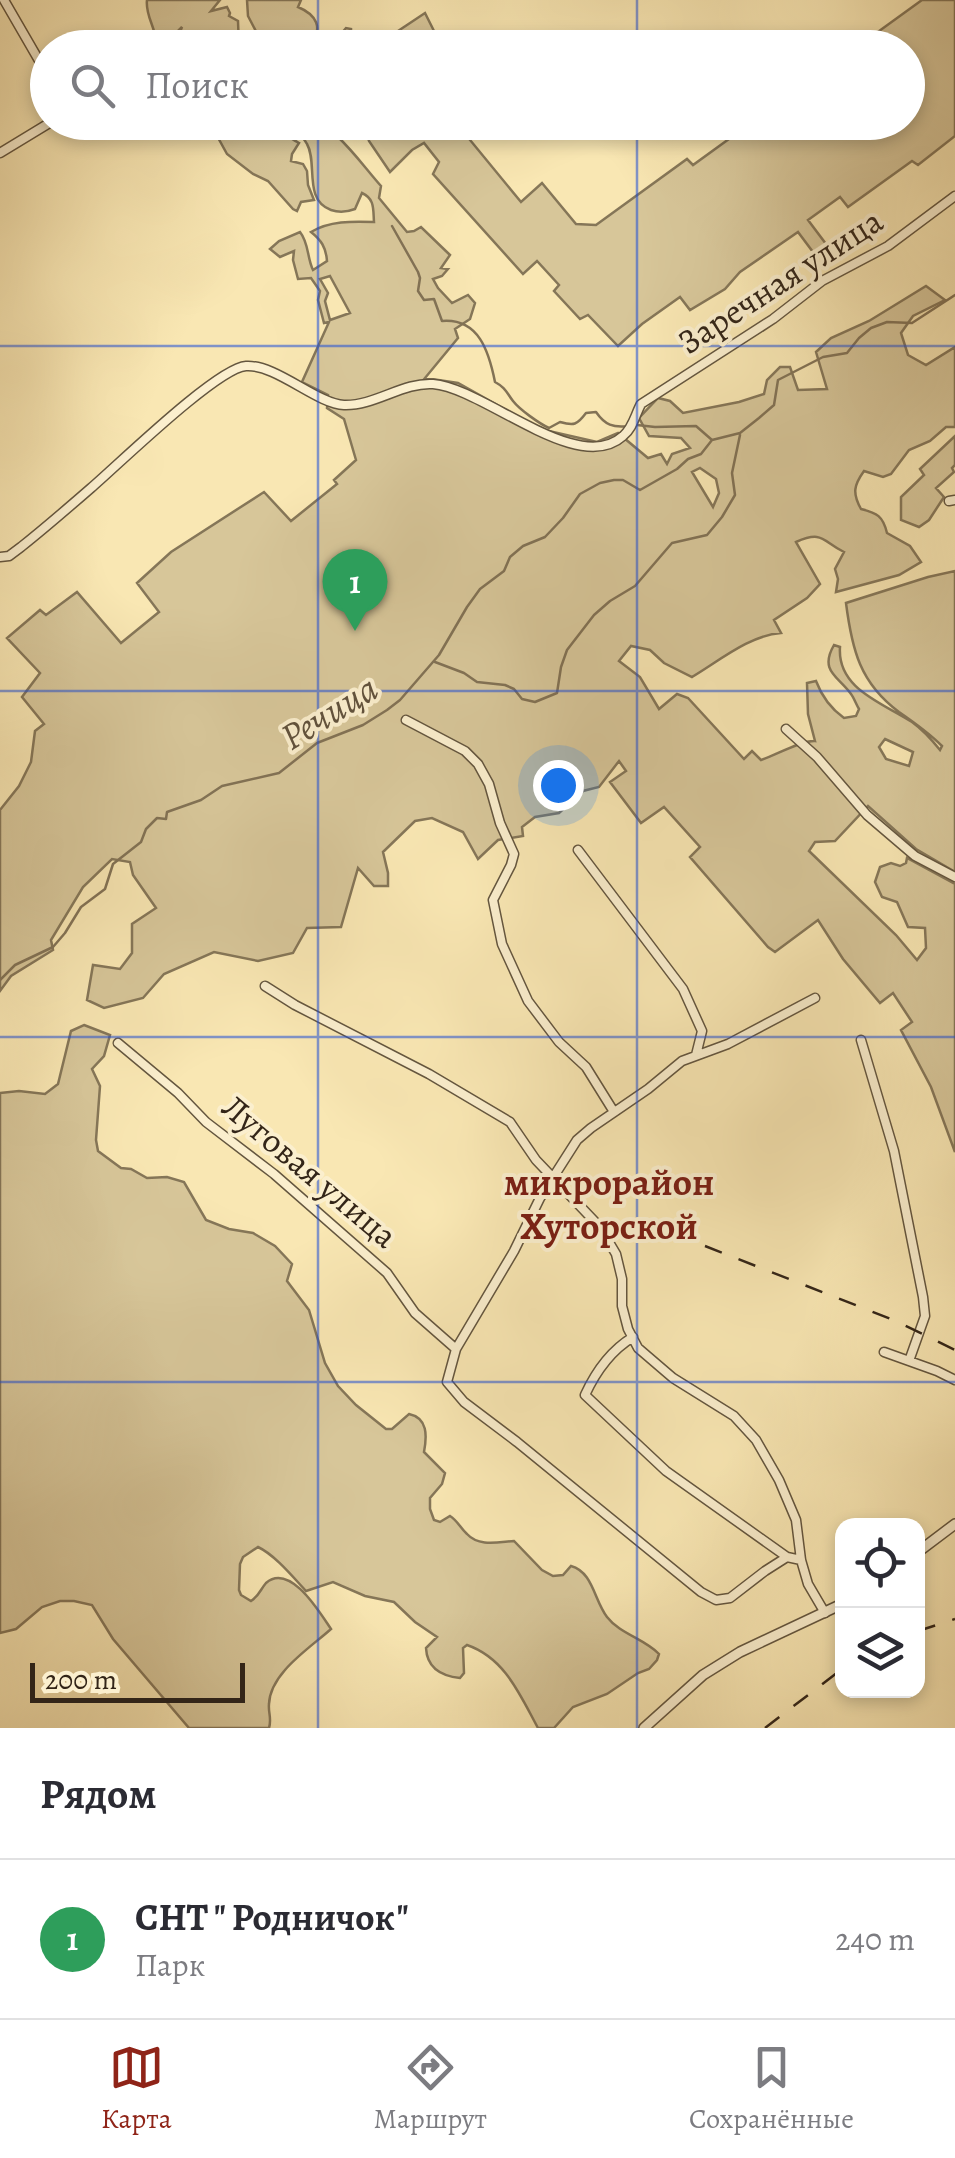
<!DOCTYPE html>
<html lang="ru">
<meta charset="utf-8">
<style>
body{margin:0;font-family:Alegreya,serif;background:#f7f7f7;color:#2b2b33}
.controls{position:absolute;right:30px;bottom:30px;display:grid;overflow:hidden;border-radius:20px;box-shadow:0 5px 15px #0003}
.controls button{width:90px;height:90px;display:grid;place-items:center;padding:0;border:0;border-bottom:2px solid #e1e1e2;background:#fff;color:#2b2b33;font:50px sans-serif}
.scale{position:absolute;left:30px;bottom:25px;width:215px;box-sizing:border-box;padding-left:10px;border:5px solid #332518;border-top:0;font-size:28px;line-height:35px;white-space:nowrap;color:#332518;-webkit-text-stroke:8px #fbefce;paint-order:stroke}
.you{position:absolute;left:558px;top:785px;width:35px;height:35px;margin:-25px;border:8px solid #fff;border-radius:50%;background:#1a73e8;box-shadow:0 0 0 15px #1a73e833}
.badge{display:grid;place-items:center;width:65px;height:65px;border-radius:50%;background:#8f2418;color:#fff;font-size:32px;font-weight:700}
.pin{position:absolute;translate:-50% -82px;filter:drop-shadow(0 2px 5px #0008)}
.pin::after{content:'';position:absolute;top:52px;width:35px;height:30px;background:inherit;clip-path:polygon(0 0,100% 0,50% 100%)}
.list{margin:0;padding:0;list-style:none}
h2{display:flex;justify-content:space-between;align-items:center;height:130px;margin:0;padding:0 40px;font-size:42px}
h2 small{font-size:32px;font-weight:400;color:#7c7c81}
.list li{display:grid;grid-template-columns:65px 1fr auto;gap:30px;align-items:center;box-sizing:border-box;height:160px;padding:0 40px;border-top:2px solid #e1e1e2}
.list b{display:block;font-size:38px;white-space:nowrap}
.list p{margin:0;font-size:32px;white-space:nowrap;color:#7c7c81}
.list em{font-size:32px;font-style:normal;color:#7c7c81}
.icon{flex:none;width:55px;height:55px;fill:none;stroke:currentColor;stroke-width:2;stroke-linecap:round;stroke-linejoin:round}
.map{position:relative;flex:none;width:955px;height:1728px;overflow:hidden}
.search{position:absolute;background:#fff;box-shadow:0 5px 15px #0003;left:30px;right:30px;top:30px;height:110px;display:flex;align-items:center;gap:25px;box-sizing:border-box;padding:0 35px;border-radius:55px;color:#7c7c81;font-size:38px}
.sheet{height:290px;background:#fff}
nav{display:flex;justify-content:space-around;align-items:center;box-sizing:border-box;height:140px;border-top:2px solid #e1e1e2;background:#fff;font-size:28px;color:#7c7c81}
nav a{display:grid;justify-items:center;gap:5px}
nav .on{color:#8f2418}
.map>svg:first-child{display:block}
.green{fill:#d7c699;stroke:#857658;stroke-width:2.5;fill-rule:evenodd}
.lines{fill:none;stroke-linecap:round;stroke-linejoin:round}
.stream{stroke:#827255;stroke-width:2.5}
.minor-casing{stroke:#64563f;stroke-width:11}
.tertiary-casing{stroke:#64563f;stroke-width:12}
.minor{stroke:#fbefce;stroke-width:8}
.tertiary{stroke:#fbefce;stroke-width:9}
.rail{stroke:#332518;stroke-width:2.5;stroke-dasharray:18 18;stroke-linecap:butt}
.grid{fill:none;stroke:#1d4ed8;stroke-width:2.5;stroke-opacity:0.55}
.labels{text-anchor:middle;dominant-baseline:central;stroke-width:8;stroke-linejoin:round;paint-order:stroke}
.street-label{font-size:35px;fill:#332518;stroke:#fbefce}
.water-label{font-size:38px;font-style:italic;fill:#61523c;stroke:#fbefce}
.neighbourhood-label{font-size:38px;font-weight:bold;fill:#7a1f14;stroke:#fbefce}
</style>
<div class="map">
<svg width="955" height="1728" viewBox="0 0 955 1728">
<rect width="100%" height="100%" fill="#f9e7b3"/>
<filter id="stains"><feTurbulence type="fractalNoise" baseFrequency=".002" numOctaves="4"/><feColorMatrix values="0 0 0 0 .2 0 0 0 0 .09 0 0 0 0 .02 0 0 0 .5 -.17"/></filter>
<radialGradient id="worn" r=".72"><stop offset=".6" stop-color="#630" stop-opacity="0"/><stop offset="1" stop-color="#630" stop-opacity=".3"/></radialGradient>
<!-- green -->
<path class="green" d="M 147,0 L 220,0 L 211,11 L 227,7 L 230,13 L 229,16 L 238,21 L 239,47 L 174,47 L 182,27 L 170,39 L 156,43 C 156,27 145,16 147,0 Z
M 247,0 L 301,0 L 298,7 C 317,15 323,28 311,44 L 317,45 L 327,37 L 340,35 L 346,28 L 351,29 L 351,41 L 355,47 L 260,47 L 258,44 L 260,39 L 248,16 Z
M 922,0 L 955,0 L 955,136 L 918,165 L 912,161 L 848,207 L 840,197 L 808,220 L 826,244 L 813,252 L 798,232 L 740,272 L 725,289 L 690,310 L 680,297 L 642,324 L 618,346 L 588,315 L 580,319 L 554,291 L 559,285 L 537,261 L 523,274 L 433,174 L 439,162 L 424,143 L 412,150 L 390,172 L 369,141 L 363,123 L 468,123 L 461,129 L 521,202 L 542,183 L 576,224 L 596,225 L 687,159 L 693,165 L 751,123 L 908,122 L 908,48 L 857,47 Z
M 425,13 L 442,47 L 374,47 Z
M 210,123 L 281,123 C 283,134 290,138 299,143 L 292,154 L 291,161 L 303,164 L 307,171 L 308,185 L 314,200 L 301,202 L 297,211 L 293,209 L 268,181 L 253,174 L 227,154 Z
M 290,123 L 339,123 L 341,127 L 337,136 C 354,152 366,169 381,186 L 379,198 L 407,232 L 414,231 L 421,227 L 450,255 L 441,268 L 448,269 L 442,276 L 433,279 L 438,288 L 452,303 L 468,295 L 475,303 L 470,319 L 455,329 L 458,338 L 425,378 L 458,383 L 540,429 L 597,442 L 618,433 L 648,458 L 661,454 L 667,464 L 672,454 L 690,448 L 681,438 L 649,436 L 639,418 L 658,398 L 670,401 L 683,413 L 739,402 L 764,394 L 767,380 L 780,367 L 790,367 L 798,390 L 827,389 L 816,352 L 831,338 L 869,321 L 926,286 L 945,300 L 913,316 L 901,333 L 908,355 L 926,365 L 955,347 L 955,427 L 946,427 L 930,441 L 909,450 L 891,474 L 883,477 L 864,471 C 854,485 852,493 861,509 C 877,513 883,516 887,533 L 910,546 L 921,562 L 899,575 L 836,592 L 838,579 L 835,569 L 844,552 C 822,541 823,530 796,542 L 820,584 L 807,598 L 774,620 L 781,633 C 750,635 719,661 692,677 L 664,663 L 650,650 L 631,646 L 619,661 L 640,677 L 659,709 L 677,694 L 688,698 L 744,759 L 752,751 L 761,760 C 776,755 802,740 815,741 L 808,714 L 807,683 L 816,681 C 822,697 830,708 844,718 L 856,716 L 859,709 C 856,704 854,698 851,694 C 838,676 819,671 834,645 L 840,647 C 837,689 883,703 912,722 C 923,730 932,740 940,750 L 942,746 C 929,733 915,723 899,712 C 860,683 852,650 846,603 L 928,577 L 955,571 L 955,872 L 916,849 L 868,806 L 835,841 L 815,842 L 809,851 L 896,935 L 917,960 L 926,948 L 925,928 L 908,927 L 897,902 L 882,897 L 875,882 L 880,867 L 891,863 L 900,866 L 906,863 L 907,858 L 955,884 L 955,1152 L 931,1087 L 901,1030 L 912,1022 L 893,993 L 880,1003 L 843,959 L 818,920 L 775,952 L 768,947 L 690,857 L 700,847 L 664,807 L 641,823 L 610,782 L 626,771 L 619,761 L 599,787 L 583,791 L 559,813 L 535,817 L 522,827 L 523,836 L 498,840 L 478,859 L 463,832 L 432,818 L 415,821 L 383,852 L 388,873 L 388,886 L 374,886 L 358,868 L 341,927 L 307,928 L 293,953 L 258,961 L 214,952 L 164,974 L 143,998 L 104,1008 L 87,1000 L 93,965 L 120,969 L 132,953 L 132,924 L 156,908 L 133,875 L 130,862 L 112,859 L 83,887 L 51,940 L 53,950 L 11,976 L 0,991 L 0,810 L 19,786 L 31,762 L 35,731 L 44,724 L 22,697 L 40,673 L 7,638 L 40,610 L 46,615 L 77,592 L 121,643 L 159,612 L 137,583 L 171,552 L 264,492 L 291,521 L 337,484 L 334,480 L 356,460 L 344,419 L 327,408 L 328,395 L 302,382 L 329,322 L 324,323 L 318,300 L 320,291 L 311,278 L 298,279 L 293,260 L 294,251 L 280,257 L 270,249 L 279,241 L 300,232 C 309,243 307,258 313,270 L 327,261 C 326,247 321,240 311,232 C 329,221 352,221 374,222 C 373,209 375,199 362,193 L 355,209 C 347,212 340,213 331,210 C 303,200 318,163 307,144 C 303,136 296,132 289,127 ZM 330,276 L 350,313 L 330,320 L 325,301 L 328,293 L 320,279 ZM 700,468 L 716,479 L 719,493 L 713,507 L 692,472 ZM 885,739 L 913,752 L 909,766 L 886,759 L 879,747 Z
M 955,436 L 955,465 L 952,468 L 954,472 L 936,488 L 944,497 L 929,520 L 919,527 L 901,520 L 901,497 L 924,475 L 920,469 Z
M 84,1025 L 110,1035 L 104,1056 L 92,1069 L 100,1086 L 96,1140 L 98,1151 L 121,1168 L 131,1169 L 147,1178 L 167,1177 L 184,1182 L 206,1220 L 229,1229 L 253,1233 L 275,1246 L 292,1264 L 287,1281 L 309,1310 L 325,1363 L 338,1386 L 356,1405 L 386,1429 L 392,1429 L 409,1414 C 428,1418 427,1436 424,1452 L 445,1473 L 442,1484 L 430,1498 L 430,1509 L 434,1520 L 440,1522 L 450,1516 C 458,1521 460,1528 467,1534 C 479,1547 498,1542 514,1541 L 542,1570 L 553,1576 L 563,1575 L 571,1566 C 593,1572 594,1600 607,1617 C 620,1634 645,1639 659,1654 L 657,1660 L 649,1669 L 638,1673 L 607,1694 L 573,1707 L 554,1728 L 538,1728 C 520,1695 505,1658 467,1645 L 463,1648 L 464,1673 L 460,1678 C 441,1676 427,1668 426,1648 L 437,1637 L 415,1622 L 394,1602 L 365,1596 L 333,1582 L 306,1591 C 293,1577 275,1555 258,1547 L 243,1557 L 240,1564 L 239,1590 L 241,1595 L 251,1601 C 259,1596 260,1590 266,1583 C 290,1562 320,1613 331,1629 C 310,1648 270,1673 269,1704 C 268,1713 272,1718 269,1728 L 189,1728 L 113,1639 L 92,1605 L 74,1601 L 60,1601 L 42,1607 L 16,1629 L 0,1633 L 0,1093 L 19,1091 L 45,1094 L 58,1084 L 71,1031 Z"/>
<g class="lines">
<!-- stream -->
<path class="stream" d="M 392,226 L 418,272 L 420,278 L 418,291 L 424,300 L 434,299 L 442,321 C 479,318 489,352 495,382 C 506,388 506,392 513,401 C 520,410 540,424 549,428 L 560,422 C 574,426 577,425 586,413 L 596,412 C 605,425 613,428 629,426
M 637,425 L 655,427 L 696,426 L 712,440
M 435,662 L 464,673 L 477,682 L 505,685 L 514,689 L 522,699 L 535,702 L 557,693 L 561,667 L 567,650 L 594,615 L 610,601 L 635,586 L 672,543 L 707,535 L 722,517 L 735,495 L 732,473 L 740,435
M 0,980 L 15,965 L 53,947 L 65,933 L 81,907 L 105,889 L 113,864 L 141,842 L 146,829 L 157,818 L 166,819 L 167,812 L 201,800 L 222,786 L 279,773 L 317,743 L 363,725 L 387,710 L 400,700 L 439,655 L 467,607 L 480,589 L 504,571 L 510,557 L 523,546 L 545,537 L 563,518 L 580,494 L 600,483 L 614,480 L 623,480 L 640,490 L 677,469 L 688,459 L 701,454 L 712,440 L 740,433 L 759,418 L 774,405 L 778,380 L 823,357 L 847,353 L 859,338 L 871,328 L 887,322 L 912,323 L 955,295"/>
<defs>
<path id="minor" d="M 4,0 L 48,76
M 0,153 L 51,122
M 949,501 L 955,500
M 0,557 L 9,556 L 21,547 C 45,528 68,508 91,488 C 118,465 217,368 246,366 C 276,364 317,404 344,405 C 375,406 403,382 433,384 C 484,388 578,477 623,436 C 633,428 635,415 641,404 L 773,319 L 822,281 L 888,246 L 955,196
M 406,720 L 465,751 L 478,764 L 489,784 L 500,823 L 514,854 L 511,865 L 493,900 L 502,944 L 528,1001 L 559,1042 L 586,1067 L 614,1112
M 786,729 L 817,757 L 867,815 L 915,856 L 955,877
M 578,850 L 683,989 L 702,1031 L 696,1055
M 265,986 L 295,1005 L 429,1074 L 510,1122 L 536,1160 L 600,1227 L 616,1254 L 622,1279 L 622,1306 L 628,1329 L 638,1348 L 673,1378 L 734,1416 L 756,1440 L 779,1480 L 796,1520 L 801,1560 L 808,1584 L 825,1613
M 861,1040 L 894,1151 L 923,1297 L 925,1316 L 909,1361
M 118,1043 L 178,1093 L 206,1122 L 274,1174 L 387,1273 L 415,1313 L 456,1349
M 633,1337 C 610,1351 596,1371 585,1395 L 666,1471 L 787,1557
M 884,1352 L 937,1371 L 955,1380
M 801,1560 L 787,1557 L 765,1571 L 730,1598 L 716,1600 L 701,1592 L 517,1442 L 464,1402 L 447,1382 L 456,1349 L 514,1251 L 540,1198 L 577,1140 L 591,1128 L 648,1089 L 682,1061 L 728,1044 L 815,998"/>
<path id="tertiary" d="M 918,1552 L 955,1524
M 644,1728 L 703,1675 L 740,1652 L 842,1604"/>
</defs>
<!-- minor casing -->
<use href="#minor" class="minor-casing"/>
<!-- tertiary casing -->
<use href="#tertiary" class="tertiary-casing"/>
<!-- minor -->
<use href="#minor" class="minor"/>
<!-- tertiary -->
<use href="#tertiary" class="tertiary"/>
<!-- rail -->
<path class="rail" d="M 705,1246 L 896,1321 L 955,1350
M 918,1631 L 955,1619
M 765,1728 L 842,1669"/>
</g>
<!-- grid -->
<path class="grid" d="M 318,0 L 318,48M 637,0 L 637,48M 318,122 L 318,1728M 637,122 L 637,1728M 0,346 L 955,346M 0,691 L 955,691M 0,1037 L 955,1037M 0,1382 L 955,1382"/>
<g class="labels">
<!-- street labels -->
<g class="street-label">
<text transform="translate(780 281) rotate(-33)">Заречная улица</text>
<text transform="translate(310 1171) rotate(40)">Луговая улица</text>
</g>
<!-- water labels -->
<g class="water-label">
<text transform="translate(329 712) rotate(-32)">Речица</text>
</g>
<!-- neighbourhood labels -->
<g class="neighbourhood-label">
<text x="609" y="1182">микрорайон<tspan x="609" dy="44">Хуторской</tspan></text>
</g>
</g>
<rect width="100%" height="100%" filter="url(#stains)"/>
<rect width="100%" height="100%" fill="url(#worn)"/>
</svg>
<div class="controls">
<button><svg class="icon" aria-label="locate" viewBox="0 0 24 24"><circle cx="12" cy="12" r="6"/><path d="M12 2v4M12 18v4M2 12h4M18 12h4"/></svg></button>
<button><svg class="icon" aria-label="layers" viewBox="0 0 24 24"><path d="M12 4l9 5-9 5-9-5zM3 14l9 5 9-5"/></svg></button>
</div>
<div class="scale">200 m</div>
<div class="you"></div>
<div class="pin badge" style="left:355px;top:631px;background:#2e9e5b">1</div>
<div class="search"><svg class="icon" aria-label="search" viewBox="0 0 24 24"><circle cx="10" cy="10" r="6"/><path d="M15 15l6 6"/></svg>Поиск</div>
</div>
<section class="sheet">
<h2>Рядом<small></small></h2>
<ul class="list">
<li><span class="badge" style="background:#2e9e5b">1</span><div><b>СНТ &quot; Родничок&quot;</b><p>Парк</p></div><em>240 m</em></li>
</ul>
</section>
<nav>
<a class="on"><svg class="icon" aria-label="map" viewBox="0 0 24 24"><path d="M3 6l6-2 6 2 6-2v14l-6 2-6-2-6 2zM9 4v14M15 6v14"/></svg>Карта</a>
<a><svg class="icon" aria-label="directions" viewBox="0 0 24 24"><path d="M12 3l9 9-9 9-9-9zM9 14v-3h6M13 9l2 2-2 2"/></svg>Маршрут</a>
<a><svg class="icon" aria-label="saved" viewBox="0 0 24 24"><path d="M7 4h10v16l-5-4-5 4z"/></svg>Сохранённые</a>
</nav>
